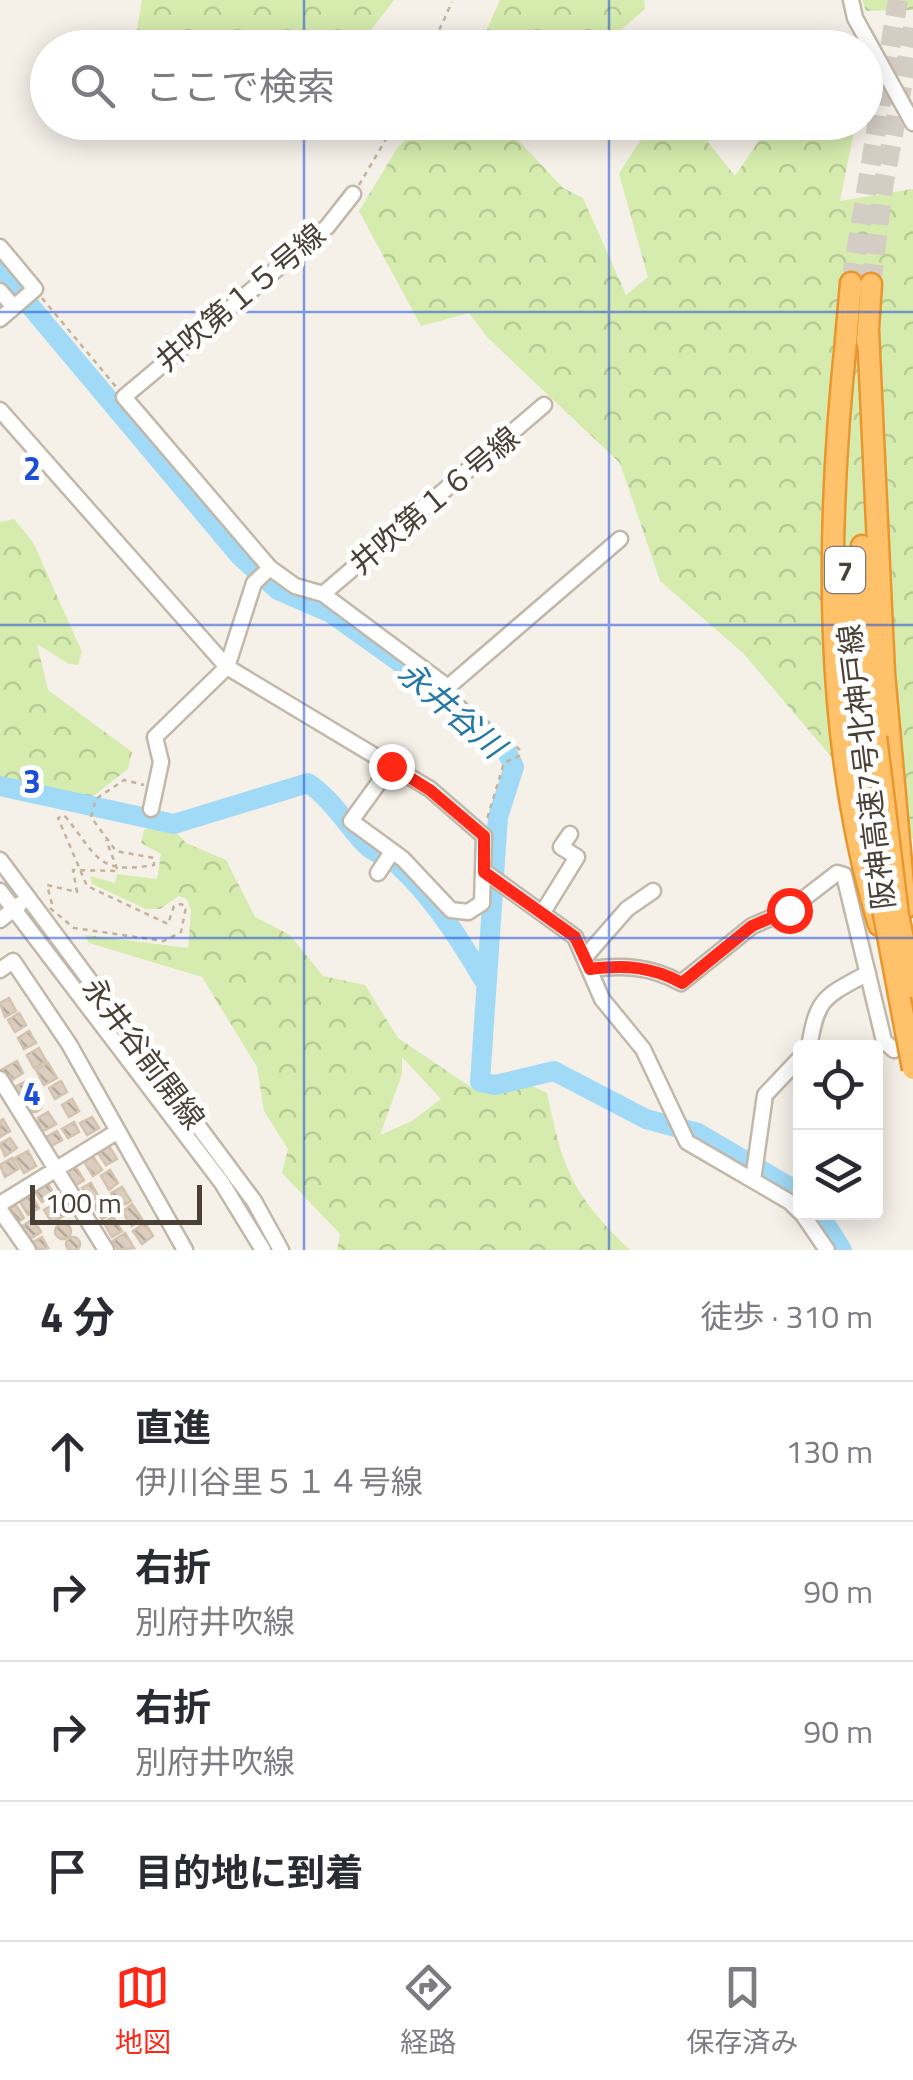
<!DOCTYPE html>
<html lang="ja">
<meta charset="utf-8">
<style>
body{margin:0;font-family:"Titillium Web","Noto Sans JP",sans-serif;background:#f2f2f3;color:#2b2b33}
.controls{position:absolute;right:30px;bottom:30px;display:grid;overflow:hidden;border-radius:10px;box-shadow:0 5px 25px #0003}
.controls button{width:90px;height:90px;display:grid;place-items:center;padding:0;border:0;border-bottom:2px solid #e1e1e2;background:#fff;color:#2b2b33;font:50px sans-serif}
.scale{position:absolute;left:30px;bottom:25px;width:172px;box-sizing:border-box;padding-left:10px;border:5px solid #4a4036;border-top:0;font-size:28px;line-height:35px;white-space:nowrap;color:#4a4036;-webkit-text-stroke:8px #fff;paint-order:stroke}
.stop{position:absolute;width:30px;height:30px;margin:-22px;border:8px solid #ff2716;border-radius:50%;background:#fff}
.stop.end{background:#ff2716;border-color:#fff;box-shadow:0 2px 10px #0008}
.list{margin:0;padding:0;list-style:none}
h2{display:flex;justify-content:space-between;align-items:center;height:130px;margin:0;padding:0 40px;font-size:42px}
h2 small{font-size:32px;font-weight:400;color:#7c7c81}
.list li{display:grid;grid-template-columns:65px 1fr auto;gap:30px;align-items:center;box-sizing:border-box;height:140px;padding:0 40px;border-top:2px solid #e1e1e2}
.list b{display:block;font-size:38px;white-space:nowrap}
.list p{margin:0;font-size:32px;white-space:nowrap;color:#7c7c81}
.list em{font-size:32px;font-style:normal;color:#7c7c81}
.icon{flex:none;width:55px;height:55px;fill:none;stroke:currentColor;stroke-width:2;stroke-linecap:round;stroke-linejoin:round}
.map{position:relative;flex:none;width:913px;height:1250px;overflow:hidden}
.search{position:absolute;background:#fff;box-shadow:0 5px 25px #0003;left:30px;right:30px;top:30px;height:110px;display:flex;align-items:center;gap:25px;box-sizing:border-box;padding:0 35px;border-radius:55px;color:#7c7c81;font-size:38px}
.sheet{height:690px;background:#fff}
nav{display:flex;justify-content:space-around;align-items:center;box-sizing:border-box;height:140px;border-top:2px solid #e1e1e2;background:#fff;font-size:28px;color:#7c7c81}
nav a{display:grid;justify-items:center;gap:5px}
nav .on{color:#ff2716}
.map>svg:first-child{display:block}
.forest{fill:url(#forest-crowns);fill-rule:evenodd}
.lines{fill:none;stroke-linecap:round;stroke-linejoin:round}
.river{stroke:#a1daf6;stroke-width:20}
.building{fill:url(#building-back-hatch);stroke:#d3c3af;stroke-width:2.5}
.highway-tunnel{stroke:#d3cdc4;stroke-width:20;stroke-dasharray:20 10;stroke-linecap:butt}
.minor-casing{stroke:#c2b8aa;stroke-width:19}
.highway-casing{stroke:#ea962e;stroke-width:25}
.path{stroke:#c5b29a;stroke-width:2.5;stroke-dasharray:5 5;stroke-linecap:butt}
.minor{stroke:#fff;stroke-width:14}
.highway{stroke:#ffc26a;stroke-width:20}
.highway-bridge-casing{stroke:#ea962e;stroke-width:25;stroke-linecap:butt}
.highway-bridge{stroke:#ffc26a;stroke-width:20}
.route{stroke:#ff2716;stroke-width:12}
.grid{fill:none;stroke:#1d4ed8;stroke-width:2.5;stroke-opacity:0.55}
.labels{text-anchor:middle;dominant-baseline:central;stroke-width:10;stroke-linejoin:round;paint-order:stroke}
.shield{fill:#fff;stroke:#807972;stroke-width:2.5}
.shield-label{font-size:28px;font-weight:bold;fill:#4a4036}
.street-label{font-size:30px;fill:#4a4036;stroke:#fff}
.water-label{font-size:32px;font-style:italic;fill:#2378a5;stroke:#fff}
.grid-label{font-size:32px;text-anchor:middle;font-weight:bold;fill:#1d4ed8;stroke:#fff;stroke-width:10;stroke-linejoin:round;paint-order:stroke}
</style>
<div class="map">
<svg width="913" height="1250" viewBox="0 0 913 1250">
<defs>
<pattern id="forest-crowns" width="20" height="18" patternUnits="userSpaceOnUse" patternTransform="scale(2.5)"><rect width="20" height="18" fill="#d5ecae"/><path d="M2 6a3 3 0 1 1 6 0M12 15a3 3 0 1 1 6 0" fill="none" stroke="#b8cb96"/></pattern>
<pattern id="building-back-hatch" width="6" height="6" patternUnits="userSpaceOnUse" patternTransform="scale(2.5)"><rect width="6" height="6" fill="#dbcec0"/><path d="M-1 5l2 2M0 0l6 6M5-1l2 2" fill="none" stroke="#b4a99d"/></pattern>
</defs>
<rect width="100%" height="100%" fill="#f5f0e8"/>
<!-- forest -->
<path class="forest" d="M 142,0 L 394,0 L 358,47 L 134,47 Z
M 500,0 L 644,0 L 645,9 L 601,47 L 591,47 L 582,39 L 564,47 L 479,47 Z
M 862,0 L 913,0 L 913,10 L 866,11 Z
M 424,123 L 531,123 L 519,141 L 563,188 L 583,198 L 626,295 L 648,277 L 619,174 C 652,122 648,123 710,123 L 708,142 L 735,176 L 762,136 L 797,132 L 802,123 L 855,126 L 840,201 L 913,189 L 913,839 L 874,807 L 743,653 L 660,581 L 620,463 L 488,338 L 469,313 L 421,326 L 359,211 L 398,147 Z
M 14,519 L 33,542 L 82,652 L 78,665 L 69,664 L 37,644 L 48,690 L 132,752 L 128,769 L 88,800 L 0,780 L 0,522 Z
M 152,827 L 174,830 L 186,843 L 226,860 L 255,917 L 290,935 L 323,976 L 365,985 L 398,1038 L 472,1088 L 506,1091 L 532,1086 L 547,1093 C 563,1170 572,1194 630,1250 L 337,1250 L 340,1234 L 282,1173 L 288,1149 L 264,1111 L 257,1067 L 202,977 L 89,943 L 85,935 L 188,948 L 191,911 L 187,899 L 179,896 L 160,909 L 146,909 L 92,884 L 90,876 L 115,883 L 117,874 L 157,879 L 161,854 L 141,843 L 144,830 ZM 402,1057 L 441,1099 L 412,1121 L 380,1135 L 402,1074 Z"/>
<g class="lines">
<!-- river -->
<path class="river" d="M 0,270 L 240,556 L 278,590 L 331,613 L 422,678 L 504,746 L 514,767 L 498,817 L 480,1082 L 495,1085 L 554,1071 L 646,1119 L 698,1133 L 800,1193
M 0,786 L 174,824 L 308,783 C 332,799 346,824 366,845 C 376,855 390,857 399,866 C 433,897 460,939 483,979
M 818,1212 L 842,1250"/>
</g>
<!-- building -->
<path class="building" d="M 9,998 L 16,1011 L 5,1017 L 0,1003 Z
M 19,1013 L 26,1025 L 15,1032 L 8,1020 Z
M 29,1031 L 36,1043 L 24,1049 L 18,1038 Z
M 39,1048 L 46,1061 L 34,1068 L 27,1055 Z
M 17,1061 L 23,1073 L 12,1080 L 9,1075 L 5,1077 L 1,1070 Z
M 48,1063 L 57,1078 L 44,1085 L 36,1070 Z
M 28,1080 L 34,1092 L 22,1099 L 15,1087 Z
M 61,1081 L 67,1092 L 55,1099 L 49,1088 Z
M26 1104a8 8 0 1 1 16 0a8 8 0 1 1-16 0Z
M 72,1099 L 79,1111 L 69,1117 L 62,1105 Z
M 48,1112 L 56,1124 L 40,1133 L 38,1118 Z
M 92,1117 L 99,1128 L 87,1135 L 80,1123 Z
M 3,1119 L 10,1131 L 0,1137 L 0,1121 Z
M 74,1122 L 79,1132 L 68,1138 L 62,1129 Z
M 57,1131 L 62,1140 L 51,1146 L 46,1137 Z
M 10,1138 L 17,1148 L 5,1156 L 0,1144 Z
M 109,1146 L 117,1159 L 106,1165 L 98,1153 Z
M 28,1151 L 36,1166 L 24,1173 L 15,1158 Z
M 92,1155 L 102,1170 L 93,1176 L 83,1160 Z
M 12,1158 L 18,1169 L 5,1177 L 0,1165 Z
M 75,1166 L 84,1180 L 73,1187 L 64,1173 Z
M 110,1170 L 118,1183 L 109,1190 L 101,1176 Z
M 47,1182 L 54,1194 L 42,1202 L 34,1190 Z
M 91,1183 L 99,1197 L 91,1202 L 82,1188 Z
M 122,1187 L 131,1201 L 120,1207 L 111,1193 Z
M 31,1195 L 39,1208 L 28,1215 L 20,1202 Z
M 102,1200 L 111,1214 L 102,1219 L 93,1205 Z
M 57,1202 L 65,1215 L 52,1223 L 44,1210 Z
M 132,1204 L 142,1219 L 132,1226 L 122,1212 Z
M 16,1205 L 24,1218 L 14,1225 L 6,1211 Z
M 113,1217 L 122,1231 L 112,1237 L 104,1223 Z
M 33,1219 L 41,1232 L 29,1240 L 21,1227 Z
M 145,1223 L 153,1236 L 142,1244 L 133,1231 Z
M55 1231a8 8 0 1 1 16 0a8 8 0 1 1-16 0Z
M 125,1233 L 134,1248 L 118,1250 L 113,1241 Z
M 42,1237 L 48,1248 L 34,1250 L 30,1244 Z
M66 1244a7 7 0 1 1 14 0a7 7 0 1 1-14 0Z"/>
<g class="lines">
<!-- highway-tunnel -->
<path class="highway-tunnel" d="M 851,283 L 898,0
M 871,284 L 883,188 L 913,28"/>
<defs>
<path id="minor" d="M 851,0 L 855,18 L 913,123
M 353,194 L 327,227 L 124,397 L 270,568 L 295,586 L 323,594 L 448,687 L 620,539
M 0,247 L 35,289 L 0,319
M 0,291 L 14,307
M 0,410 L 227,667 L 430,789 L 484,836 L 482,903 L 468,912 L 451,910 L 403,859 L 351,821 L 391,766
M 323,594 L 544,405
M 151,809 L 161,762 L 155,737 L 227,667 L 254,583 L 270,568
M 0,860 L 254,1201 L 281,1250
M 485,872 L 575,937 L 602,999 L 643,1049 L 687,1142 L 790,1202 L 800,1212
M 378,873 L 392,852
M 0,891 L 222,1183 L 263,1250
M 543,912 L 577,857 L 561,847 L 570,834
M 0,920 L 20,904
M 585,957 L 627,909 L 653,891
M 590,969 C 623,965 651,966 681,983 L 752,926 L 789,910 L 837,873 L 844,875 L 884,1041 L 894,1050 L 912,1045
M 0,970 L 13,961 L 69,1044 L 185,1250
M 809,1048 C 817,997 824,997 868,973
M 0,1079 L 106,1250
M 753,1180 L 765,1095 L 800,1058
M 0,1204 L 118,1131
M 0,1210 L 28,1250
M 801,1212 L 827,1250"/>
<path id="highway" d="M 847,331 C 826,526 822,735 879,925
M 868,331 L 884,673 L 905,908
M 846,340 L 851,283
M 867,342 L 871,284
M 862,546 L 876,737
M 846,594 L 851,660
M 909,972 L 913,1011"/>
</defs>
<!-- minor casing -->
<use href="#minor" class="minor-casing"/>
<!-- highway casing -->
<use href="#highway" class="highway-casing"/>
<!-- path -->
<path class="path" d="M 431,48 L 452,2
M 359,185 L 396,122
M 42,298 L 117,388
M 456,694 L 520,750 L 519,756 L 504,763 L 487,819
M 52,904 L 47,885 L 77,892 L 73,870 L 118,871 L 106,840
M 50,908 L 74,928 L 164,941 L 181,932 L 186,907 L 181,904 L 174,906 L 168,924 L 87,886 L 58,818 L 64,815 C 98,856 96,875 154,865 L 154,858 L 116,851 L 91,817 L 96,799 L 124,780 L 144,785"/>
<!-- minor -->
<use href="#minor" class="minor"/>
<!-- highway -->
<use href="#highway" class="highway"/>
<defs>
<path id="highway-bridge" d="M 876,737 L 898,915 L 913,987
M 873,856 L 913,1069"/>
</defs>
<!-- highway-bridge casing -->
<use href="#highway-bridge" class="highway-bridge-casing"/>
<!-- highway-bridge -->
<use href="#highway-bridge" class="highway-bridge"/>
</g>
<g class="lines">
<!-- route -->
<path class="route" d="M 391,766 L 430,790 L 484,836 L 484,872 L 575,937 L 590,969 C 624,965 651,966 682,983 L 752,926 L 789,910"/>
</g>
<!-- grid -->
<path class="grid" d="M 304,0 L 304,48M 609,0 L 609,48M 304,122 L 304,1250M 609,122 L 609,1250M 0,312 L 913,312M 0,625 L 913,625M 0,938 L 913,938"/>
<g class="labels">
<!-- shield labels -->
<rect class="shield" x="825" y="547" width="40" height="46" rx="8"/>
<g class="shield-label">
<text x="845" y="570">7</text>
</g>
<!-- street labels -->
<g class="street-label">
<text transform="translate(240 297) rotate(-40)">井吹第１５号線</text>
<text transform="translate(434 500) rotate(-40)">井吹第１６号線</text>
<text transform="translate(866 767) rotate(-97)">阪神高速7号北神戸線</text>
<text transform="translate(144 1053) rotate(53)">永井谷前開線</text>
</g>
<!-- water labels -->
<g class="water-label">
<text transform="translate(452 709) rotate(41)">永井谷川</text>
</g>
</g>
<g class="grid-label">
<text x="32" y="480">2</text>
<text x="32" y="793">3</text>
<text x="32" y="1105">4</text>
</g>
</svg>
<div class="controls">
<button><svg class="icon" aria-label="locate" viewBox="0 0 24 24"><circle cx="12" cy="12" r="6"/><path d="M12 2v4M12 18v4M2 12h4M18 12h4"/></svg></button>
<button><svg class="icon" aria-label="layers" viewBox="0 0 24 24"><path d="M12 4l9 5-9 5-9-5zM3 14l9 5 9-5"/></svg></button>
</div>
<div class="scale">100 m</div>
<div class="stop" style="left:789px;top:910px"></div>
<div class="stop end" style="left:391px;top:766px"></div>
<div class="search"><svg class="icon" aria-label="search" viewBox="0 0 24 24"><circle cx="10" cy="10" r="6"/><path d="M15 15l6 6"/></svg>ここで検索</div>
</div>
<section class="sheet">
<h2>4 分<small>徒歩 · 310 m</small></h2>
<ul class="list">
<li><svg class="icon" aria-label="ahead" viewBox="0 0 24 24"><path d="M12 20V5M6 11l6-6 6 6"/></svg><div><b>直進</b><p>伊川谷里５１４号線</p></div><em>130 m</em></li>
<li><svg class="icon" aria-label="right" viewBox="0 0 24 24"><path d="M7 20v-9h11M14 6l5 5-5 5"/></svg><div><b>右折</b><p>別府井吹線</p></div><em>90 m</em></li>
<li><svg class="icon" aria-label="right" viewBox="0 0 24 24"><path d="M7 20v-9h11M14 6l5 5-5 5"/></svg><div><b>右折</b><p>別府井吹線</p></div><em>90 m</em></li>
<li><svg class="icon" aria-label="arrive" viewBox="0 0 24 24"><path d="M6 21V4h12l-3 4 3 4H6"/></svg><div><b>目的地に到着</b></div></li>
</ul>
</section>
<nav>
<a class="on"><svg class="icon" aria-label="map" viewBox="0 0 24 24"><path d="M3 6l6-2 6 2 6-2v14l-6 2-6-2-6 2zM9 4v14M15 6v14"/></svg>地図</a>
<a><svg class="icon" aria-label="directions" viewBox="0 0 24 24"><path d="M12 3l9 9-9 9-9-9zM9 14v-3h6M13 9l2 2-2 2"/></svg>経路</a>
<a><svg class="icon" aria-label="saved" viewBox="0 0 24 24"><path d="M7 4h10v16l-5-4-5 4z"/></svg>保存済み</a>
</nav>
